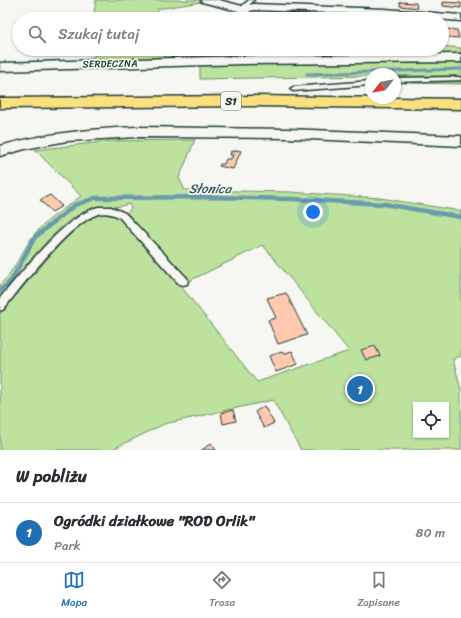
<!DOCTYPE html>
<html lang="pl">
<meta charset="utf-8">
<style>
body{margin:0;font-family:Sriracha,sans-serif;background:#f2f2f3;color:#2b2b33}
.controls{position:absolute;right:12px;bottom:12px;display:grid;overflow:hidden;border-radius:0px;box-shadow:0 1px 3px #0004}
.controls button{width:36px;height:36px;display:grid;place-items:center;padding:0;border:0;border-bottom:1px solid #e1e1e2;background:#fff;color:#2b2b33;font:20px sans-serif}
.compass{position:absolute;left:365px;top:68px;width:36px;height:36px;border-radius:50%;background:#fff;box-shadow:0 1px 3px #0004;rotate:239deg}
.you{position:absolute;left:313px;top:212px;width:14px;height:14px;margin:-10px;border:3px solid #fff;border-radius:50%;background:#1a73e8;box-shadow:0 0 0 6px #1a73e833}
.badge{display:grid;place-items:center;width:26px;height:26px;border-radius:50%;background:#1f6fb2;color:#fff;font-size:13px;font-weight:700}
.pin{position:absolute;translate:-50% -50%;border:2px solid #fff;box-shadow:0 1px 4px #0006}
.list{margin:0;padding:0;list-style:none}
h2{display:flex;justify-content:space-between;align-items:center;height:52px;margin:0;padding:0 16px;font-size:17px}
h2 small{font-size:13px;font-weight:400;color:#7c7c81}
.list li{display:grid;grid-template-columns:26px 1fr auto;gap:12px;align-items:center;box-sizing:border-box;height:60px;padding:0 16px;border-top:1px solid #e1e1e2}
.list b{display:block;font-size:15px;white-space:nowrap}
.list p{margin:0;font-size:13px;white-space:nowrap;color:#7c7c81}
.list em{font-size:13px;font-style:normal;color:#7c7c81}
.icon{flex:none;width:22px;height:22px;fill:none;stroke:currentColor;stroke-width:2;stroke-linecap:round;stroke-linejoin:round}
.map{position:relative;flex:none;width:461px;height:450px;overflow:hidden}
.search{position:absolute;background:#fff;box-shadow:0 1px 3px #0004;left:12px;right:12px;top:12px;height:44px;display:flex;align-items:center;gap:10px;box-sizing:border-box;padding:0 14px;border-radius:22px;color:#7c7c81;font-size:15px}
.sheet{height:112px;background:#fff}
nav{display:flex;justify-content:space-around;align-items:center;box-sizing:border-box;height:56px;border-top:1px solid #e1e1e2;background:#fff;font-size:11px;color:#7c7c81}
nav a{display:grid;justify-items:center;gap:2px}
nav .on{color:#1f6fb2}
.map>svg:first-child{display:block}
.green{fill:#bce29d;stroke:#6e9068;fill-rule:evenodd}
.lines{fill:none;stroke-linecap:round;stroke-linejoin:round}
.stream-far1{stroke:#6b9bad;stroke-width:3}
.stream{stroke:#6b9bad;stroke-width:4.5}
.building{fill:#fec9b0;stroke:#1f3d34}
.service-casing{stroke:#1f3d34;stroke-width:3}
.minor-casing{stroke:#1f3d34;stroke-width:3}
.motorway-casing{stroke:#1f3d34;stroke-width:3}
.service{fill:#f6f6f2;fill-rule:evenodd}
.minor{fill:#f6f6f2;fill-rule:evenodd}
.motorway{fill:#fce080;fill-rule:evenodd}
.labels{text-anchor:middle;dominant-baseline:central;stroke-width:3.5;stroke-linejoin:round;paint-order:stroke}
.far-street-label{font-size:10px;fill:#1f3d34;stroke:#f6f6f2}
.shield{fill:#f6f6f2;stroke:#60746d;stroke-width:1}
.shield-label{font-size:11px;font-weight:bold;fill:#1f3d34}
.water-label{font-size:13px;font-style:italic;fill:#385c5c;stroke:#f6f6f2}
</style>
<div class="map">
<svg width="461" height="450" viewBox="0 0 461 450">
<rect width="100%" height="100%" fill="#f6f6f2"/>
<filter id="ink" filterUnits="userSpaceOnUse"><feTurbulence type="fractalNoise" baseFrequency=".025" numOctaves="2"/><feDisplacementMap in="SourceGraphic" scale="8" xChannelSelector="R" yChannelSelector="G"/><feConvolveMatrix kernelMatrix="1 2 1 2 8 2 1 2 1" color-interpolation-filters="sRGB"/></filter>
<g filter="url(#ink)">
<!-- green -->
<path class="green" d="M 96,0 L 203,0 L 202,2 L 157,9 L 161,19 L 105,19 L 94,13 Z
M 313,10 L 343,11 L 343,19 L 313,19 Z
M 442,46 L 461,48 L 461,54 L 432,55 L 430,49 L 442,49 Z
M 104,49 L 233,49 L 232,53 L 227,57 L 102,61 L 88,60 Z
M 241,49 L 407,49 L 426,51 L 427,55 L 245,56 L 242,53 Z
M 461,61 L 461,84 L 410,83 L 409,82 L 461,82 L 457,76 L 395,76 L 395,74 L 371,74 L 371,76 L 200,79 L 200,64 Z
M 195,140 L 179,178 L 185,190 L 290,192 L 380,198 L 461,211 L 461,356 L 453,359 L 461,390 L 461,450 L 301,450 L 273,400 L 164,424 L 111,450 L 0,450 L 0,314 L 67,236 C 80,225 103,203 120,218 L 180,285 L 257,382 L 349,351 L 263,245 L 187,282 L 127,213 L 131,208 L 129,204 C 114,209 99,206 84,212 C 54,225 23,271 0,296 L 0,285 C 14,271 21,253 33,236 C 44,221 66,208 81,196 L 35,150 L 109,141 ZM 416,405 L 446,405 L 446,435 L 416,435 Z"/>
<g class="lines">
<!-- stream-far1 -->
<path class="stream-far1" d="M 307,74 L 461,69"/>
<!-- stream -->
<path class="stream" d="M 0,291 L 11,281 L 35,237 L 75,205 L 95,198 L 214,197 L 292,199 L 384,204 L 461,217"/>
</g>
<!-- building -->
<path class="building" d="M 400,2 L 416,3 L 417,8 L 400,6 Z
M 443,2 L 461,3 L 461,8 L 443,6 Z
M 269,10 L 308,11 L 309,14 L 268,13 Z
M 214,13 L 217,19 L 203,19 L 201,14 Z
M 268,14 L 308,15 L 308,19 L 267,17 Z
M 444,29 L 457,30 L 459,38 L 446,37 Z
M 236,150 L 241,151 L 233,169 L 219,166 L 220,164 L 224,164 L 226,159 L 231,159 L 233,155 L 230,155 L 231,151 L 235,152 Z
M 50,195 L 62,206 L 52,212 L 40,200 Z
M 286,293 L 307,335 L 278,344 L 268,320 L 276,318 L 267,298 Z
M 375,346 L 380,356 L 366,360 L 361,350 Z
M 292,351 L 298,364 L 276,372 L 269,356 L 282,352 L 283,354 Z
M 264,406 L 274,423 L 264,428 L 255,412 Z
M 233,410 L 236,421 L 223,424 L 221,413 Z
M 211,443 L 216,450 L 202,450 Z"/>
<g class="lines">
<defs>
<path id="service" d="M 249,0 L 254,0 L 249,5 L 248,9 L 244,9 L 243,5 Z
M 395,78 L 459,77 L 461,78 L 461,80 L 395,82 Z
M 371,81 L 371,85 L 293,91 L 290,89 L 293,87 Z
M 98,207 L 111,207 L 125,213 L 187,278 L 188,281 L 187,284 L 183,285 L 179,284 L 119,217 C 112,214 106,212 98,214 C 69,224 23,284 4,309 L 0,311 L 0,298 C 24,270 63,218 98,207 Z"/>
<path id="minor" d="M 201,0 L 219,0 L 242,6 L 254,4 L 385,9 L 461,15 L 461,21 L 385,15 L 254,10 L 250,11 L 250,19 L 238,19 L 239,13 L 238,11 L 202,2 Z
M 461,54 L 461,62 L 243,64 L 0,71 L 0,63 L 243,56 Z
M 137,127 L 287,129 L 461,136 L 461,146 L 287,138 L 137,137 L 67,141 L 25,149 L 0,156 L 0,146 C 45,133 90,129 137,127 Z"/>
<path id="motorway" d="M 255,96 L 461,99 L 461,109 L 255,106 L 0,108 L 0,98 Z"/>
</defs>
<!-- service casing -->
<use href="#service" class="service-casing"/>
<!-- minor casing -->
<use href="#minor" class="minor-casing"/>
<!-- motorway casing -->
<use href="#motorway" class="motorway-casing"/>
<!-- service -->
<use href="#service" class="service"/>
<!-- minor -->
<use href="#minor" class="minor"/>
<!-- motorway -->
<use href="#motorway" class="motorway"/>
</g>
</g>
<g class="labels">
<!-- far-street labels -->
<g class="far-street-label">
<text transform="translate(110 64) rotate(-1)">SERDECZNA</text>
</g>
<!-- shield labels -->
<rect class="shield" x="221" y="92" width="20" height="18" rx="3"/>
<g class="shield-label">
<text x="231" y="101">S1</text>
</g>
<!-- water labels -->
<g class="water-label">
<text x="210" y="188">Słonica</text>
</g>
</g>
</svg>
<div class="controls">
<button><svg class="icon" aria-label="locate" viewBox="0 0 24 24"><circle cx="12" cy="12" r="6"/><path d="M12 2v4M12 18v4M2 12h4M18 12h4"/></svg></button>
</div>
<svg class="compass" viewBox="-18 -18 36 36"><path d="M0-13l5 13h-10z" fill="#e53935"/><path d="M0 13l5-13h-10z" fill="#7c7c81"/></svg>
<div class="you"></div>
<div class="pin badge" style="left:360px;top:389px">1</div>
<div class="search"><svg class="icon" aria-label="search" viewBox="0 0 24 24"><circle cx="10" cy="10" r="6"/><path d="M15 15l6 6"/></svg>Szukaj tutaj</div>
</div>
<section class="sheet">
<h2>W pobliżu<small></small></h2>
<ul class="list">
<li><span class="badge">1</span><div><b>Ogródki działkowe &quot;ROD Orlik&quot;</b><p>Park</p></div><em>80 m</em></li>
</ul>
</section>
<nav>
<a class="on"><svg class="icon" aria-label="map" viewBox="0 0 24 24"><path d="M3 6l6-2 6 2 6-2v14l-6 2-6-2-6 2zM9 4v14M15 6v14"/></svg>Mapa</a>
<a><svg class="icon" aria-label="directions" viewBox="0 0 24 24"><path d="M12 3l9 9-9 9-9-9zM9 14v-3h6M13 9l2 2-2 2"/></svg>Trasa</a>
<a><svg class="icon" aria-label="saved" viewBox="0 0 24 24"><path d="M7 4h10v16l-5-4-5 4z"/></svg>Zapisane</a>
</nav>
